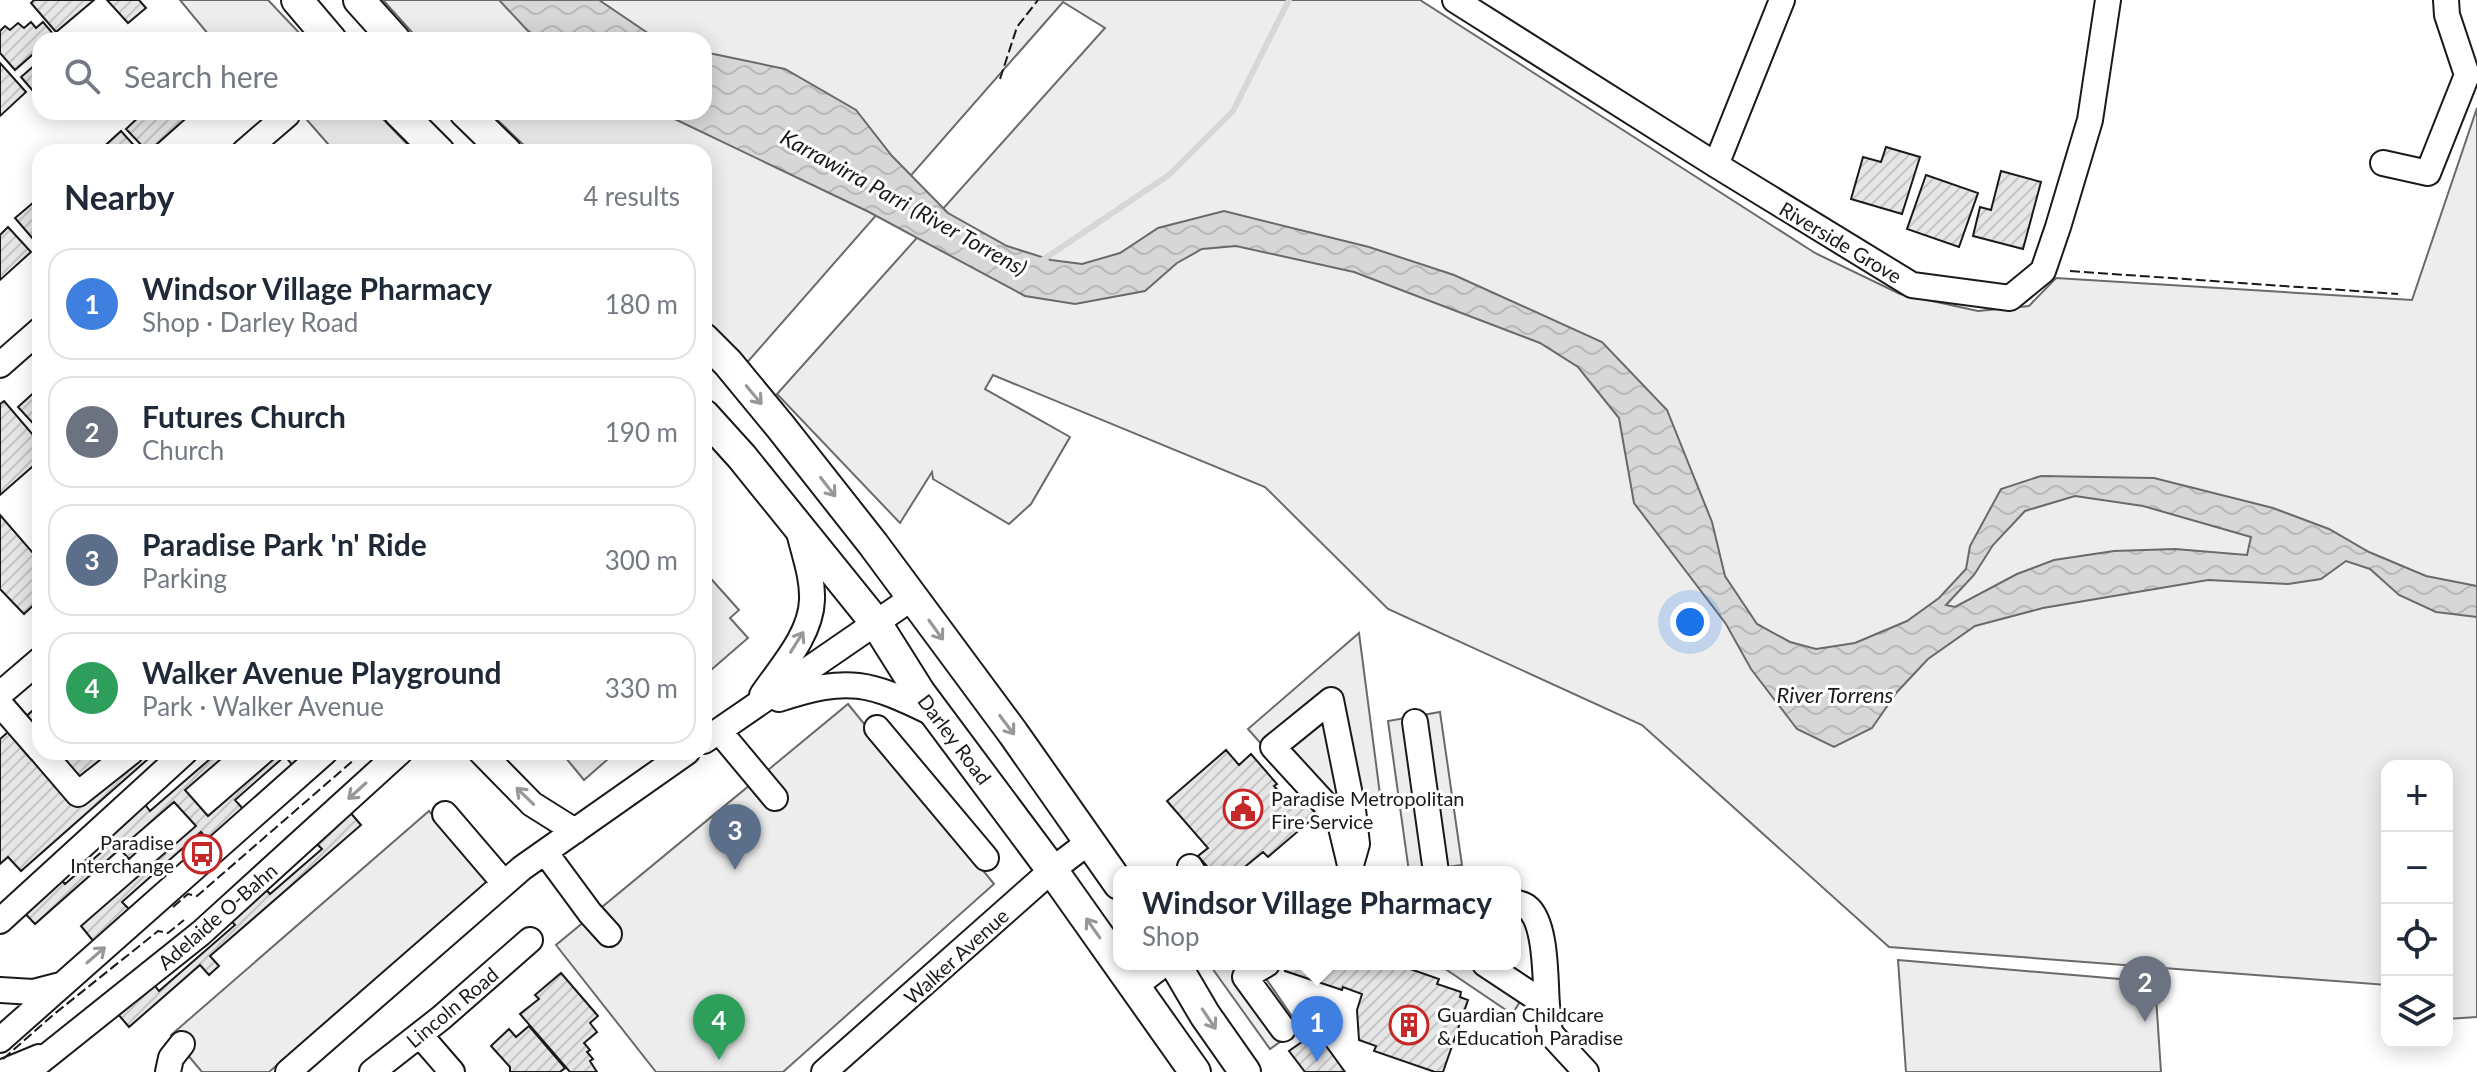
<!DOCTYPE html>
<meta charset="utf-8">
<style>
body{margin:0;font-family:Lato,sans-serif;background:#f6f6f7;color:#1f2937}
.controls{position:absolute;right:24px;bottom:24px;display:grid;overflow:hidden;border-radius:16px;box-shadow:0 4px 20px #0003}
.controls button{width:72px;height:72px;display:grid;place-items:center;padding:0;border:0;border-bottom:2px solid #e0e1e3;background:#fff;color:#1f2937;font:40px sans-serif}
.you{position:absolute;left:1690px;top:622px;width:28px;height:28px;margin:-20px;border:6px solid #fff;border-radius:50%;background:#1a73e8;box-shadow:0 0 0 12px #1a73e833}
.badge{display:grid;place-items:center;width:52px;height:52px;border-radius:50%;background:#7c3aed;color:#fff;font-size:26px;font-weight:700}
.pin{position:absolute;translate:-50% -66px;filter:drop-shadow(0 2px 4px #0008)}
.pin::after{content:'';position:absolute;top:42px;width:28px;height:24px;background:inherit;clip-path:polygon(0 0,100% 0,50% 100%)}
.popup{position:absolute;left:1113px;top:866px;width:408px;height:104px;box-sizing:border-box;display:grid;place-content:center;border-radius:16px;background:#fff;filter:drop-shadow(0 2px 6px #0005);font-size:26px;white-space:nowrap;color:#747a83}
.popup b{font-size:30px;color:#1f2937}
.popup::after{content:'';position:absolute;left:50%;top:100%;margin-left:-16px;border:16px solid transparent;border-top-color:#fff}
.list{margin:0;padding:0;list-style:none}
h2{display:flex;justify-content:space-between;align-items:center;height:104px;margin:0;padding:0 32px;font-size:34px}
h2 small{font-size:26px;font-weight:400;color:#747a83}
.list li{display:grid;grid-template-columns:52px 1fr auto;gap:24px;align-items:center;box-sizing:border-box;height:112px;margin:0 16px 16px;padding:0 16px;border:2px solid #e0e1e3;border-radius:24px}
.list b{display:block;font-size:30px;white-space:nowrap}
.list p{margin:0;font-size:26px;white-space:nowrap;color:#747a83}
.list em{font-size:26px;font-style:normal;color:#747a83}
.icon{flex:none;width:44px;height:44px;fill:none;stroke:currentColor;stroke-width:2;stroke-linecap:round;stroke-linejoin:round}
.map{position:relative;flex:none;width:2477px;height:1072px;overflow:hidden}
.search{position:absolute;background:#fff;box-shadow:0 4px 20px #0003;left:32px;top:32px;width:680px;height:88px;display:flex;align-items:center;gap:20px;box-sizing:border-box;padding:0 28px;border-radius:24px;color:#747a83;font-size:30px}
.panel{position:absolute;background:#fff;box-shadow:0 4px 20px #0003;left:32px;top:144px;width:680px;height:616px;border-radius:24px}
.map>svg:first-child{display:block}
.built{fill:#ededed;stroke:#6a6a6a;stroke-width:2}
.water{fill:url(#water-waves);stroke:#6a6a6a;stroke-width:2;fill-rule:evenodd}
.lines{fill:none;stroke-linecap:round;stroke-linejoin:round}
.stream{stroke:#d7d7d7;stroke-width:6}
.building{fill:url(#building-hatch);stroke:#1a1a1a;stroke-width:2}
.minor-casing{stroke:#1a1a1a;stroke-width:28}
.major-casing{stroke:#1a1a1a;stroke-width:34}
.minor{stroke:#fff;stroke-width:24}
.major{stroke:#fff;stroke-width:30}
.fence{stroke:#1a1a1a;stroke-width:2;stroke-dasharray:10 4;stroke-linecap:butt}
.oneway{stroke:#989898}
.labels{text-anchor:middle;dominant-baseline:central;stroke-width:6;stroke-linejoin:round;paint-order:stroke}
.street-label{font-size:20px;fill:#1a1a1a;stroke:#fff}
.poi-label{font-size:20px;fill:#1a1a1a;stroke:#fff;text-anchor:start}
.water-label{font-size:22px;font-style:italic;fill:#1a1a1a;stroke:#fff}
</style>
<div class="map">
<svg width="2477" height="1072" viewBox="0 0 2477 1072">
<defs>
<pattern id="water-waves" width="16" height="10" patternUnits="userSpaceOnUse" patternTransform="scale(2)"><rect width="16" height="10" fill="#d7d7d7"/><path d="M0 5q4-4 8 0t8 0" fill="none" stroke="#b8b8b8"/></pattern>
<pattern id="building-hatch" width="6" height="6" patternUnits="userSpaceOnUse" patternTransform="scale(2)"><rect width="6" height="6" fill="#e6e6e6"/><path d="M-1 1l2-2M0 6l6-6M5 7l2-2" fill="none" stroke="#c5c5c5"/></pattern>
</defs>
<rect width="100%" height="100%" fill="#fff"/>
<!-- built -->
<path class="built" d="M 180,0 L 268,0 L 306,40 L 213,40 Z
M 383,0 L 1420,0 L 1815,253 L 1900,294 L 1978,311 L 2029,306 L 2056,278 L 2412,300 L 2477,108 L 2477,1017 L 2447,1019 L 2447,766 L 2387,766 L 2387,985 L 1889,947 L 1642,725 L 1388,609 L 1265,487 L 993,375 L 985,389 L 1070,437 L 1031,504 L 1009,524 L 933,479 L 932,472 L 900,523 L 777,394 L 1105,28 L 1063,2 L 744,366 L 704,324 L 704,152 L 531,152 L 489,112 L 704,112 L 704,40 L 419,40 Z
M 300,112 L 376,112 L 415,152 L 335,152 Z
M 704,571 L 739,610 L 730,618 L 748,638 L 704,676 Z
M 1359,633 L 1381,802 L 1323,813 L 1248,729 Z
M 848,704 L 994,884 L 783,1072 L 656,1072 L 556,945 Z
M 1440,712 L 1462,865 L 1409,872 L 1388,721 Z
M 561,752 L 616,752 L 584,780 Z
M 429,811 L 490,883 L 269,1072 L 202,1072 L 171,1035 Z
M 1898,960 L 2155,982 L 2161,1072 L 1906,1072 Z
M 1218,964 L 1256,964 L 1300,1028 L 1270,1049 L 1212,968 Z
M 1438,964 L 1514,964 L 1512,968 L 1533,982 L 1512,1014 Z"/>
<!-- water -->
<path class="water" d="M 499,0 L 599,0 L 658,40 L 540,40 L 528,31 Z
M 704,52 L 785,69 L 856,110 L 892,156 L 948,213 L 1007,246 L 1051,260 L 1082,264 L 1120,253 L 1158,228 L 1224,211 L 1369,247 L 1454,275 L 1602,342 L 1667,410 L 1712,522 L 1725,576 L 1757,624 L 1790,642 L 1816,649 L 1855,643 L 1907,621 L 1939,598 L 1966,569 L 1970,546 L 2001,489 L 2041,476 L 2154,478 L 2273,508 L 2329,529 L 2369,552 L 2426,576 L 2477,586 L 2477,617 L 2436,612 L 2399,595 L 2370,569 L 2346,561 L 2321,579 L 2288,584 L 2208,580 L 2043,608 L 1975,626 L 1928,659 L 1897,692 L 1872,728 L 1834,747 L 1797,729 L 1751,669 L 1726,624 L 1634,503 L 1619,418 L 1578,367 L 1540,343 L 1354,272 L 1236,246 L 1202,249 L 1177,263 L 1145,291 L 1075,304 L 1025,296 L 869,212 L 660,112 L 704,112 ZM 2075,496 L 2143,506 L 2251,537 L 2247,555 L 2175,549 L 2114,551 L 2054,560 L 2017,574 L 1955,607 L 1946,605 L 1974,575 L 1993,545 L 2025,511 Z"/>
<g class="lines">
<!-- stream -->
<path class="stream" d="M 1038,263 L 1169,175 L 1233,111 L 1289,0"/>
</g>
<!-- building -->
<path class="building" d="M 34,0 L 94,0 L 56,32 L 31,3 Z
M 107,0 L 139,0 L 146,8 L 128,23 Z
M 31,22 L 36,28 L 43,22 L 55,36 L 50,40 L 40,40 L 40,48 L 15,70 L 0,53 L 0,31 L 5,26 L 10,30 L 18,23 L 24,28 Z
M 0,63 L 26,92 L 0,116 Z
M 35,65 L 40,71 L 39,98 L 21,77 Z
M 144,112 L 193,112 L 148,152 L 126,129 Z
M 121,131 L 140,152 L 98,152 Z
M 1886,147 L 1920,157 L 1902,214 L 1851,199 L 1863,157 L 1881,162 Z
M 2001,171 L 2041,182 L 2023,249 L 1973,236 L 1980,207 L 1991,210 Z
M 1926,175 L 1978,193 L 1959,247 L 1907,229 Z
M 40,197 L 40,247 L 15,218 Z
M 8,227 L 31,252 L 0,280 L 0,235 Z
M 40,387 L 40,431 L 18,407 Z
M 4,401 L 40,443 L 40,460 L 0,495 L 0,404 Z
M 0,515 L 40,561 L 40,599 L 24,614 L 0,589 Z
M 40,704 L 40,752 L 156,752 L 21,871 L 8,857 L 0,864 L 0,739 Z
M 1226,750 L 1239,765 L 1251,754 L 1277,784 L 1274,786 L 1289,804 L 1300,795 L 1317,815 L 1268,857 L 1263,852 L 1241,870 L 1239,868 L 1234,872 L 1212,872 L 1198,856 L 1208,848 L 1167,801 Z
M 204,752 L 229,752 L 185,790 L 208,816 L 282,752 L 309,752 L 293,766 L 285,756 L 235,800 L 244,810 L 209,841 L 201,832 L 122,902 L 130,910 L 94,942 L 81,926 L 196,826 L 174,802 L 131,839 L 140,849 L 129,859 L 120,849 L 35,924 L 20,908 L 57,875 L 65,884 L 114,841 L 107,833 L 143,802 L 150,811 L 210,759 Z
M 349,811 L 361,825 L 210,956 L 219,966 L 209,975 L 200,965 L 129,1027 L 117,1013 L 152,982 L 159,991 L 235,925 L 227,916 L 262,885 L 270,894 L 322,849 L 314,841 Z
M 1287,964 L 1396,964 L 1439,979 L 1437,984 L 1461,992 L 1460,997 L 1468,1000 L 1443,1072 L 1435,1072 L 1374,1051 L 1376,1046 L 1359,1040 L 1357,1010 L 1362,994 L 1343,987 L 1342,990 L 1285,971 Z
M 561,973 L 598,1016 L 590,1023 L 597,1032 L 584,1043 L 590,1050 L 587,1052 L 593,1059 L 590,1061 L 597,1072 L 570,1072 L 520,1014 L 539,999 L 535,995 Z
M 529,1026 L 565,1068 L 560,1072 L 510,1072 L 510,1067 L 491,1046 L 509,1029 L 516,1037 Z
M 1316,1032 L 1345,1072 L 1305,1072 L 1289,1051 Z"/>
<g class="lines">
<defs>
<path id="minor" d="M 1455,0 L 1716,165 L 1912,285 L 2010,298 L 2043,271 L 2058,227 L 2090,120 L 2108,0
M 244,152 L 287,115
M 2383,163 L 2428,173 L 2467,75 L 2447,15 L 2446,0
M 1716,165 L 1782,0
M 0,365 L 40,330
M 0,694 L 40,660
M 762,695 C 781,667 811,635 812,600 C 813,577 804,554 799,532
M 779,699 C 849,676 869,682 934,714
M 0,704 L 40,750
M 1415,722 L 1436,872
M 877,728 L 986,858
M 719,731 L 775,798
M 704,741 L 912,598
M 42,752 L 78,794 L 131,752
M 481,752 L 532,804 L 575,831
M 445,814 L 504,883
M 545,852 L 590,913 L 609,934
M 1190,867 L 1193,872
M 1349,872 L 1357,844 L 1353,810 L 1331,700 L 1273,747 L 1339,819 L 1350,865
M 1515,902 C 1519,904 1524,904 1527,907 C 1547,922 1545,981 1547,1005
M 0,921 L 185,752
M 1267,964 L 1245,977 L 1283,1029
M 1485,964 L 1547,1005 L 1550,1033 L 1586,1072
M 1134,987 L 1164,964
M 0,990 L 33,992 L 60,985
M 420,1035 L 452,1072
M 0,1040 L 325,752
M 3,1072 L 39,1057
M 27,1072 L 201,933 L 400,752
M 168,1072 L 171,1058 L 182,1044
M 288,1072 L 522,868 L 687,752
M 372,1072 L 441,1018 L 530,940
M 824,1072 L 1052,870 L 1089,842"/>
<path id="major" d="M 297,0 L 331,40
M 359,0 L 395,40
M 399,112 L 439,152
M 465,112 L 506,152
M 704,339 L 728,363 L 780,426 L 873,544 L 1013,733 L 1119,884
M 704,415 L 742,457 L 876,623 L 920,693 L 1052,870 L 1195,1072
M 1175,964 L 1205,1015 L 1245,1072"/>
</defs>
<!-- minor casing -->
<use href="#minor" class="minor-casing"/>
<!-- major casing -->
<use href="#major" class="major-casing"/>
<!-- minor -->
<use href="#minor" class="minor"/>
<!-- major -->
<use href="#major" class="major"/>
<!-- fence -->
<path class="fence" d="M 1000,79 L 1017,27 L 1038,0
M 2070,271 L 2398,294
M 704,456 L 705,455
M 173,907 L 188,894 L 197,896 L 363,752
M 3,1059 L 53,1015 L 158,931 L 168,933 L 184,920"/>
</g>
<!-- one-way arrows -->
<defs><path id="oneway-shaft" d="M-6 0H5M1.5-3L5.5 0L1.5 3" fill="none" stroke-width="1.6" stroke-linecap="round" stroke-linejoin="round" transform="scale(2)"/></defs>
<g class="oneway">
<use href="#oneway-shaft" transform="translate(754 395) rotate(50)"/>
<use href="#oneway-shaft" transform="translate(828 487) rotate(52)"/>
<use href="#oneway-shaft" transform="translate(936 630) rotate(54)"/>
<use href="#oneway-shaft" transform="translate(797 642) rotate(-58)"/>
<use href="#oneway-shaft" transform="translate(1007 725) rotate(53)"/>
<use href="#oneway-shaft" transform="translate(357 791) rotate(138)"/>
<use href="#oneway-shaft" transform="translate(525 796) rotate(-136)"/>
<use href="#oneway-shaft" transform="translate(1093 928) rotate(-125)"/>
<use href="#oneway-shaft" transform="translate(96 955) rotate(-41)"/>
<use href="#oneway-shaft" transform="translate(1209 1019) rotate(56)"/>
</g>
<!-- icons -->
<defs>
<symbol id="civic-ring" viewBox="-11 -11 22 22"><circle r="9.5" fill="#fff" stroke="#c62828" stroke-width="1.5"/><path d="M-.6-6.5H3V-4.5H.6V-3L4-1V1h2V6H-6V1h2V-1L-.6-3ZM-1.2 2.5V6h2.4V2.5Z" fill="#c62828"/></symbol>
<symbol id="bus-ring" viewBox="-11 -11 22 22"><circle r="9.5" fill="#fff" stroke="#c62828" stroke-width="1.5"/><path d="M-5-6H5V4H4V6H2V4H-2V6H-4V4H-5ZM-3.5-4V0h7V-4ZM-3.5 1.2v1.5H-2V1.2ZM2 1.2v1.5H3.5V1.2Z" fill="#c62828"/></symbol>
<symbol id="building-ring" viewBox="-11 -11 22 22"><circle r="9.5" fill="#fff" stroke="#c62828" stroke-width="1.5"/><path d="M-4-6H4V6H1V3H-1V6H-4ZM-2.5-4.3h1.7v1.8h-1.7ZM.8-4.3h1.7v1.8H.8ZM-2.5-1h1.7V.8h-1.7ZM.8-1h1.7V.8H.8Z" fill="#c62828"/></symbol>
</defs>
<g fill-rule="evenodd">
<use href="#civic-ring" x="1221" y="787" width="44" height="44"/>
<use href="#bus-ring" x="180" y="832" width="44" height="44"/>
<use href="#building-ring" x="1387" y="1003" width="44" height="44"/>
</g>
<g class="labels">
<!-- street labels -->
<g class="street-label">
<text transform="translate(1841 242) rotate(31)">Riverside Grove</text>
<text transform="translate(955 739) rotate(53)">Darley Road</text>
<text transform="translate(217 916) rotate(-41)">Adelaide O-Bahn</text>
<text transform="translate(956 956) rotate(-42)">Walker Avenue</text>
<text transform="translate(452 1007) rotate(-40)">Lincoln Road</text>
</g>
<!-- poi labels -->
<g class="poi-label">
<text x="1271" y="798">Paradise Metropolitan<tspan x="1271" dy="23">Fire Service</tspan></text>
<text x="174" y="842" text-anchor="end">Paradise<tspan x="174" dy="23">Interchange</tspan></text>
<text x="1437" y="1014">Guardian Childcare<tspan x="1437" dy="23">&amp; Education Paradise</tspan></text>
</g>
<!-- water labels -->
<g class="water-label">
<text transform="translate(904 202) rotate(29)">Karrawirra Parri (River Torrens)</text>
<text x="1835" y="694">River Torrens</text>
</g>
</g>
</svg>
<div class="controls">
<button>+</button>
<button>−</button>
<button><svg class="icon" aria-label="locate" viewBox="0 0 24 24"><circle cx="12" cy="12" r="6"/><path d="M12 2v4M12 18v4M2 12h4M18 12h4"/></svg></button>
<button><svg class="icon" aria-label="layers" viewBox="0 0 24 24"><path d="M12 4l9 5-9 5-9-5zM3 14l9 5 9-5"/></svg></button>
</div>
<div class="you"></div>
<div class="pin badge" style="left:1317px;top:1062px;background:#3f7fe0">1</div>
<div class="popup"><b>Windsor Village Pharmacy</b>Shop</div>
<div class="pin badge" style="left:2145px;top:1022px;background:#6b7280">2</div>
<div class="pin badge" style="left:735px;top:870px;background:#5c6f8a">3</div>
<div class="pin badge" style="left:719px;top:1060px;background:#2e9e5b">4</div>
<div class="search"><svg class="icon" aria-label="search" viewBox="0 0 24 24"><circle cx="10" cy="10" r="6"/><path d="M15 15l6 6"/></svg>Search here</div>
<section class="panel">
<h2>Nearby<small>4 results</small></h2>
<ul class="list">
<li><span class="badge" style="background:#3f7fe0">1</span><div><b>Windsor Village Pharmacy</b><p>Shop · Darley Road</p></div><em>180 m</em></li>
<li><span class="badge" style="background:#6b7280">2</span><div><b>Futures Church</b><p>Church</p></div><em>190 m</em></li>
<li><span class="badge" style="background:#5c6f8a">3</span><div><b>Paradise Park 'n' Ride</b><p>Parking</p></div><em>300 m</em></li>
<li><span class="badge" style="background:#2e9e5b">4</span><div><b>Walker Avenue Playground</b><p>Park · Walker Avenue</p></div><em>330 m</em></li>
</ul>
</section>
</div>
